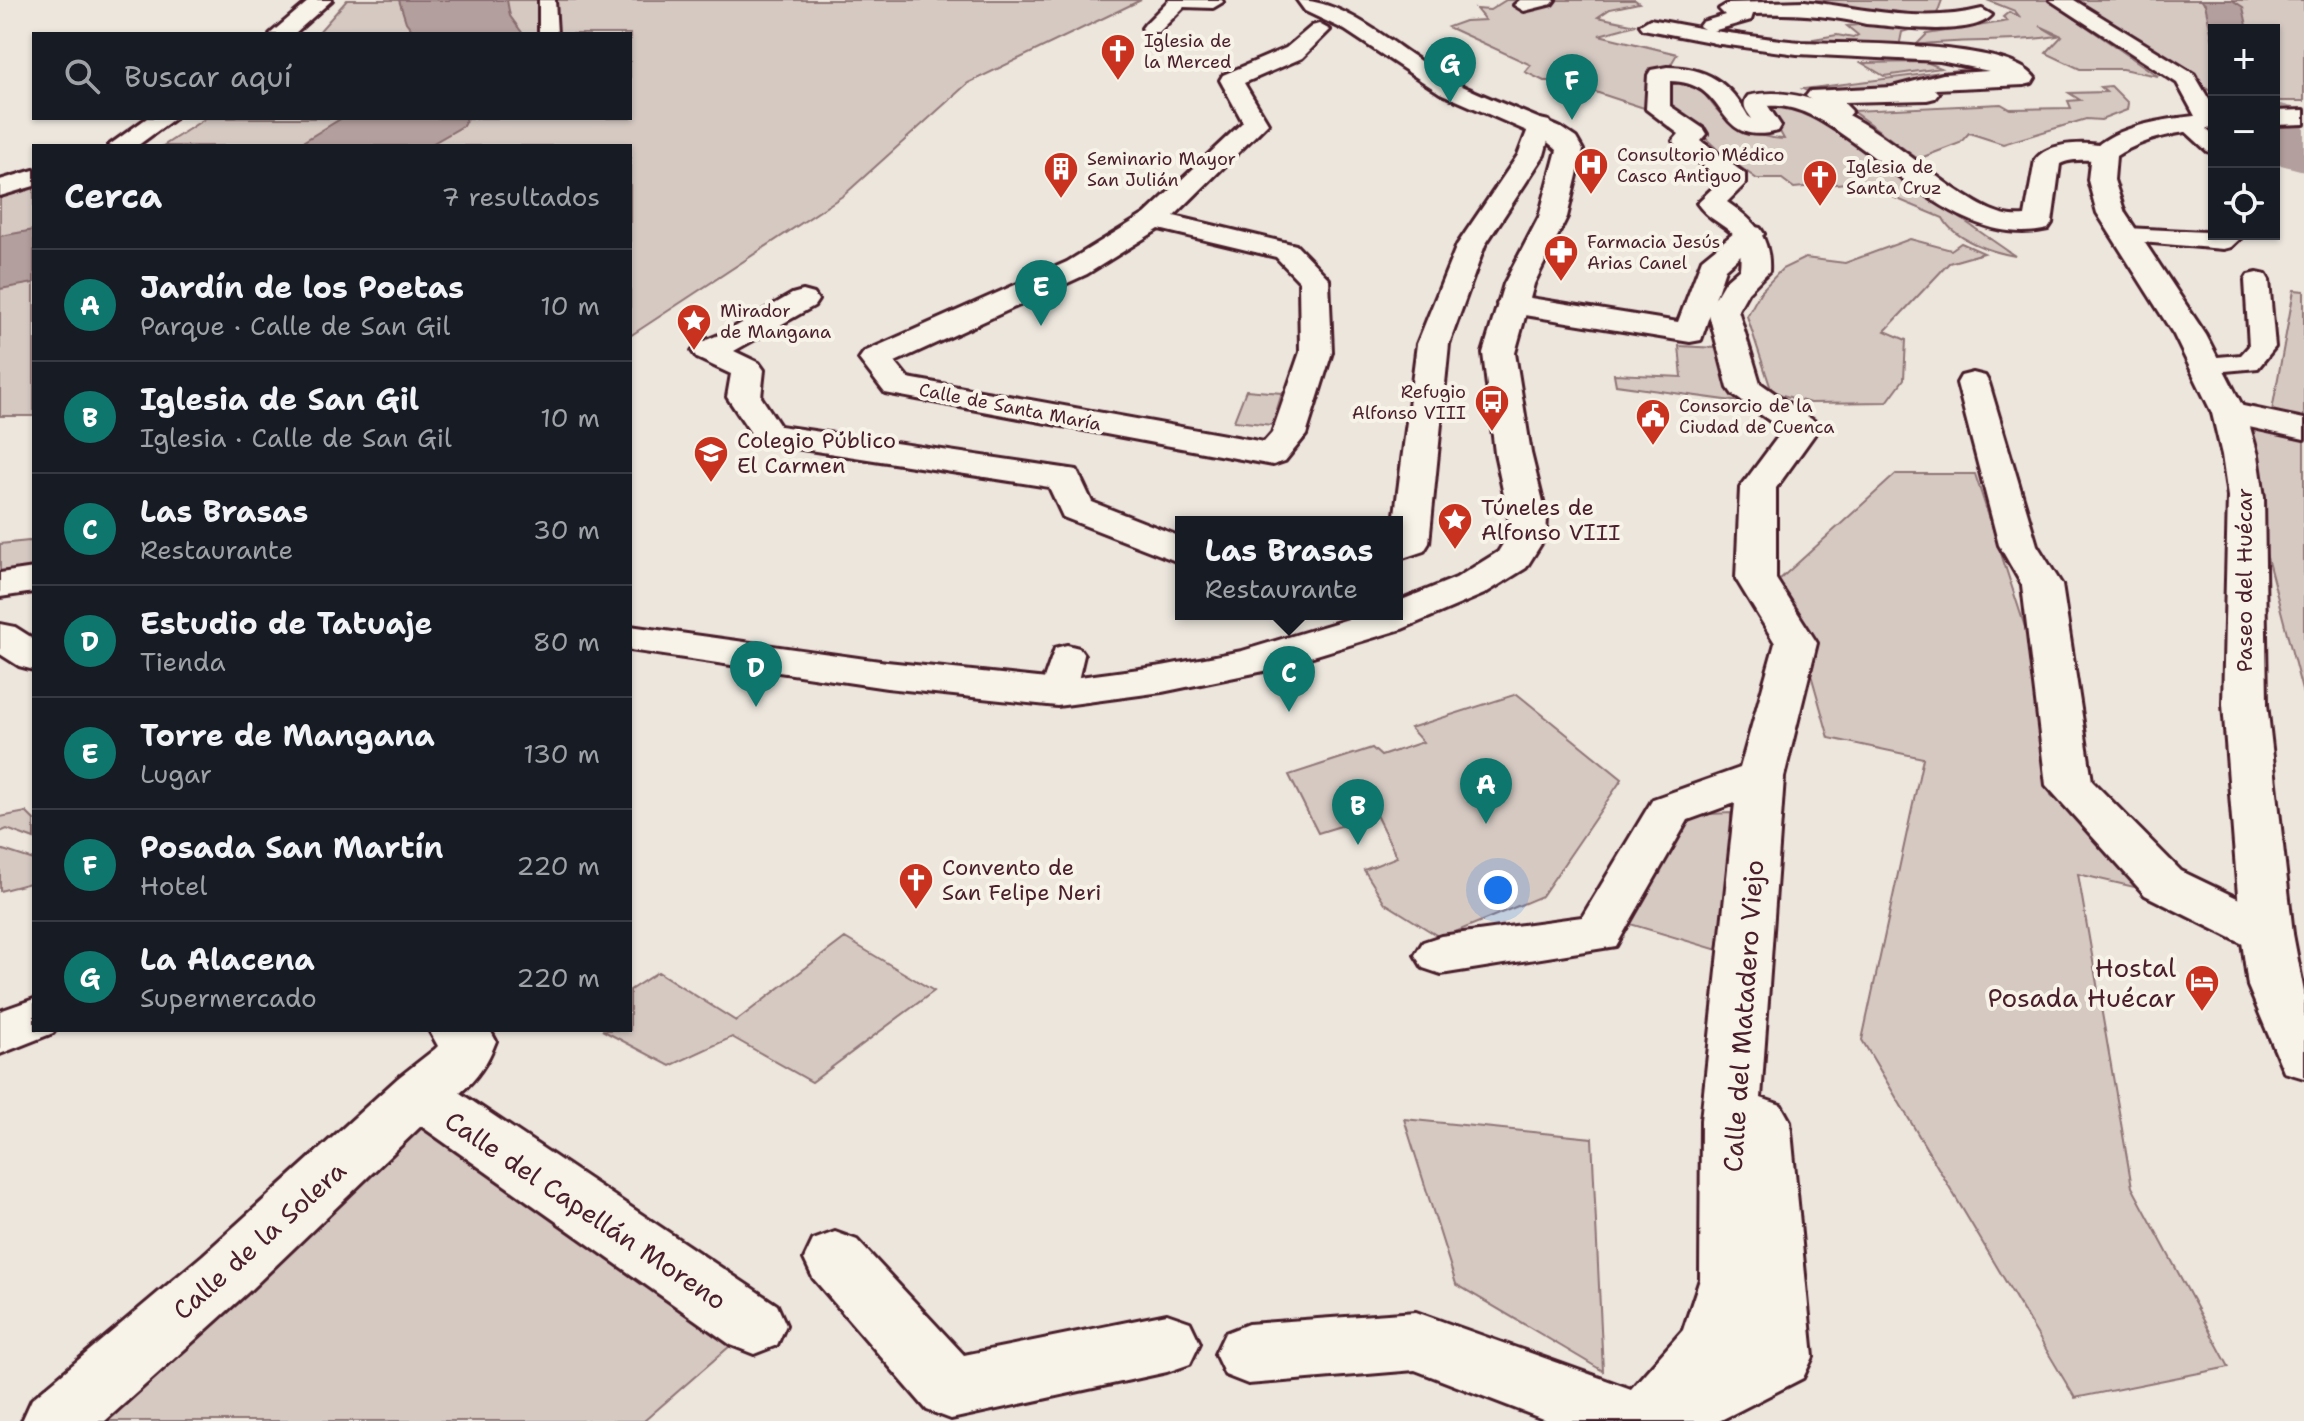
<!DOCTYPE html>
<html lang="es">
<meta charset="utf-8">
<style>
body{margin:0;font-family:"Shantell Sans",sans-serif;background:#242831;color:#f1f3f6}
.controls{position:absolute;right:24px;top:24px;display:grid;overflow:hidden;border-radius:0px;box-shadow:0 2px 6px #0004}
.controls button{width:72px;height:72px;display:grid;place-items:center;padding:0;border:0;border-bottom:2px solid #363941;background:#171b24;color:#f1f3f6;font:40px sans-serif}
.you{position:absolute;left:1498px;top:890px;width:28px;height:28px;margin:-20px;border:6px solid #fff;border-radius:50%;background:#1a73e8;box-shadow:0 0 0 12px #1a73e833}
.badge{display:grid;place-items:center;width:52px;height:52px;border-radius:50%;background:#0f766e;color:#fff;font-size:26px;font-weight:700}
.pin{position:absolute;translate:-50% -66px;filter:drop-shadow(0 2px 4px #0008)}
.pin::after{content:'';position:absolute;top:42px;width:28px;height:24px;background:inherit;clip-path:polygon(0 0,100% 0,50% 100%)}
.popup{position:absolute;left:1175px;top:516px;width:228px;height:104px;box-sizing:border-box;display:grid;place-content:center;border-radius:0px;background:#171b24;filter:drop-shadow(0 2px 6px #0005);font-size:26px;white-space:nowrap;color:#9ea1a6}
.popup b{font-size:30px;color:#f1f3f6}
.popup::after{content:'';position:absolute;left:50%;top:100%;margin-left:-16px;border:16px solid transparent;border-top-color:#171b24}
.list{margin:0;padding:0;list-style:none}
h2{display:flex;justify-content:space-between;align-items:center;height:104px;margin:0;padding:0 32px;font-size:34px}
h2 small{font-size:26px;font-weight:400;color:#9ea1a6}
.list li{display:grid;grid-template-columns:52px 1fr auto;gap:24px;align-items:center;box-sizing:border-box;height:112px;padding:0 32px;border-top:2px solid #363941}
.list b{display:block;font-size:30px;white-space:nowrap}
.list p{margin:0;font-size:26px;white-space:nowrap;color:#9ea1a6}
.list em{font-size:26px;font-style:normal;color:#9ea1a6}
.icon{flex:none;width:44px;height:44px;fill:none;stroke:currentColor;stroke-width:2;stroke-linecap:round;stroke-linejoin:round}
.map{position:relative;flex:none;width:2304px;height:1421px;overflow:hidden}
.search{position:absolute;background:#171b24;box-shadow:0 2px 6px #0004;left:32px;top:32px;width:600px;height:88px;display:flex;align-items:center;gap:20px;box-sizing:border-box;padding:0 28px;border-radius:0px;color:#9ea1a6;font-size:30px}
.panel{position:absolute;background:#171b24;box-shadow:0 2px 6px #0004;left:32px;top:144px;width:600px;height:888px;border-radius:0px}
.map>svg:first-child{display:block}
.green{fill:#d5c9c2;stroke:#907476;stroke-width:2}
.water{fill:#b39f9d;stroke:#896c6f;stroke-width:2}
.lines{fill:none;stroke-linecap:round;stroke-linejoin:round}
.river{fill:#b39f9d;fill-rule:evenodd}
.service-casing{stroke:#4a1f2b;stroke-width:6}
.pedestrian-casing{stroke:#4a1f2b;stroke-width:6}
.minor-casing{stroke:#4a1f2b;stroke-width:6}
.tertiary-casing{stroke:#4a1f2b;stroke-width:6}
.secondary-casing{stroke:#4a1f2b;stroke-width:6}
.service{fill:#f7f3e8;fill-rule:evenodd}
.pedestrian{fill:#f7f3e8;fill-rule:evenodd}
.minor{fill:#f7f3e8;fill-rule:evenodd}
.tertiary{fill:#f7f3e8;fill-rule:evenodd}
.secondary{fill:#f7f3e8;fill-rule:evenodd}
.labels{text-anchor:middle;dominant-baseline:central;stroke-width:8;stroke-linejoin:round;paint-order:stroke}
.far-poi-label{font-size:18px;fill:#4a1f2b;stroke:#f7f3e8;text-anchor:start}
.far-street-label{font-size:18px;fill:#4a1f2b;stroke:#f7f3e8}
.poi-label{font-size:22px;fill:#4a1f2b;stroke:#f7f3e8;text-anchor:start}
.street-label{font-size:22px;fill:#4a1f2b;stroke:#f7f3e8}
.near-poi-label{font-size:26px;fill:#4a1f2b;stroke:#f7f3e8;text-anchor:end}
.near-street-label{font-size:26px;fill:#4a1f2b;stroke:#f7f3e8}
</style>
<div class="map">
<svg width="2304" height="1421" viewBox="0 0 2304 1421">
<rect width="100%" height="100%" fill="#ece6dd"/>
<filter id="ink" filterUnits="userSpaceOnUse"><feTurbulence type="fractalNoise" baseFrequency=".0125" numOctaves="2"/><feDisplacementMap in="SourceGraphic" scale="16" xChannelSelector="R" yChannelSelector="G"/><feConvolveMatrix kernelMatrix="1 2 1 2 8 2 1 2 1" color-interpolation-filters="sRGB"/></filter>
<g filter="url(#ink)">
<!-- green -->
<path class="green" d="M 347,0 L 1141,0 L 968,83 L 844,195 L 630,336 L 630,146 L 163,146 L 206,118 L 630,118 L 630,34 L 317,34 Z
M 1506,0 L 1635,0 L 1639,3 L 1610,9 L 1598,17 L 1636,25 L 1599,35 L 1677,54 L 1664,76 C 1709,79 1702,102 1730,122 C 1743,131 1768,139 1784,139 L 1766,106 L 1783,104 L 1807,112 L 2015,256 C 1992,252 1954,240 1943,218 L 1857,182 L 1794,188 L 1782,179 L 1757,179 L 1722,154 L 1672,106 L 1663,79 L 1647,109 L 1562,81 L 1544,81 L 1525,72 L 1531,65 L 1448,27 L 1465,21 L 1485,20 L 1476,9 L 1490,10 Z
M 1785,0 L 1942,0 L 1935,19 L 1795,5 Z
M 1987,0 L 2048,0 L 2158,76 L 2122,69 L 2080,69 L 2046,53 L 2062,36 L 2040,26 L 2057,36 C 2011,44 1963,38 1916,45 L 1927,34 L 2008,21 L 2003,17 L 2009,12 L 2019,16 L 2015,11 Z
M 2072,0 L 2304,0 L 2304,101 L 2274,101 L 2274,30 L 2214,30 L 2214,93 L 2127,42 Z
M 1869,24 L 1919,24 L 1916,28 L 1902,32 L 1899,47 L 1815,46 L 1813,39 L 1837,35 L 1853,38 L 1858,35 L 1847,26 Z
M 1899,52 L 2016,70 L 1815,95 L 1803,89 L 1966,69 L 1955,63 Z
M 1926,62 L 1941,68 L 1884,76 L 1862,63 Z
M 2111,86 L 2128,103 L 2127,110 L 2101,120 L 2086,119 L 2003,144 L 1969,133 L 1960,143 L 1918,159 L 1852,111 L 2001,104 L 2010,109 L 2071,108 L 2068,101 L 2080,100 L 2069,93 L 2106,92 L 2100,87 Z
M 34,184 L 34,416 L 0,416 L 0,193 Z
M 1910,239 L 1951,250 L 1961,243 L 1984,253 L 1949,263 L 1885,331 L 1906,340 L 1904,379 L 1887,402 L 1810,403 L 1772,392 L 1747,316 L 1761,291 L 1782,269 L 1805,258 L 1845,263 Z
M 2294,290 L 2304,291 L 2304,698 L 2229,413 L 2270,422 Z
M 1679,346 L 1717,348 L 1724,374 L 1755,404 L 1616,385 L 1614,374 L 1682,377 Z
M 1246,390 L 1282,393 L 1272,425 L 1234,421 Z
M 1896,474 L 1975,474 L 2039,670 L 2051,795 L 2156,892 L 2078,874 L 2132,1187 L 2229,1367 L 2075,1398 L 1862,1040 L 1923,758 L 1829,738 L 1795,618 L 1779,580 Z
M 29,541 L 34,542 L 34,575 L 0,579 L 0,544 Z
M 1517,694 L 1622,779 L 1542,896 L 1441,938 L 1385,903 L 1364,870 L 1397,857 L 1376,815 L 1318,833 L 1289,775 L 1372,748 L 1381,756 L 1423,742 L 1410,728 Z
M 26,812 L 34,820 L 34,839 L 7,829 L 0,832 L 0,817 Z
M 1731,813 L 1731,954 L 1630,924 L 1688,815 Z
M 0,849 L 34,860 L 34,882 L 0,891 Z
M 845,938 L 934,991 L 812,1082 L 732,1037 L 670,1066 L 602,1030 L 630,1030 L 630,990 L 658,972 L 736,1021 Z
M 418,1094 L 754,1325 L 644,1421 L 56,1421 Z
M 1404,1119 L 1592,1138 L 1603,1371 L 1456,1284 Z"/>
<!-- water -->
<path class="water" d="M 399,0 L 507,0 L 510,16 L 523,34 L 415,34 L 406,22 Z
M 2200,0 L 2232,0 L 2243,7 L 2248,30 L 2214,30 L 2214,46 L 2205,4 Z
M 342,118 L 467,118 L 463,126 L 428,146 L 296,146 Z
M 34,230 L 34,283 L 0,289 L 0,236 Z"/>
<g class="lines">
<!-- river -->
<path class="river" d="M 2274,102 L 2296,108 L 2304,115 L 2304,171 L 2281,165 L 2274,158 Z"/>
<defs>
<path id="service" d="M 539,0 L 555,0 L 557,34 L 539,34 Z
M 2190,119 L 2197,121 L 2214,136 L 2214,153 L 2207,151 L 2183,129 L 2180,125 Z
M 2126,228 L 2245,234 L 2231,247 L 2223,249 L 2118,240 L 2115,235 L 2118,230 Z
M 2257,273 L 2266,275 L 2269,280 L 2275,347 L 2258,368 L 2203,373 L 2194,371 L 2190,365 L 2194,359 L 2241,355 L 2249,346 L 2245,280 L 2248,275 Z
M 1067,645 L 1079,648 L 1084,655 L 1075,693 L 1070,701 L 1057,704 L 1044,701 L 1039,693 L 1055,648 Z"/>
<path id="pedestrian" d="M 1169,0 L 1222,0 L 1223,2 L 1213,8 L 1184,7 L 1159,32 L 1145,32 L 1142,28 L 1145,24 Z
M 1520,0 L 1555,0 L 1552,4 L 1524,11 L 1514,5 Z
M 1805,1 C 1864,9 1923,24 1982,9 L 1992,15 C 1972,38 1895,26 1866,24 C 1829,15 1793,13 1753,14 L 1751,20 L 1709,32 L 1699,26 L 1702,22 L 1725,15 L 1719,9 L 1729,3 Z
M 1319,24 L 1330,30 L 1302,58 L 1244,83 L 1268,123 L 1174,216 L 1296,245 L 1329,279 L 1332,352 L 1306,435 L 1285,461 L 1273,465 L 885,393 L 859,359 L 864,352 L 1067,262 L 1145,214 L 1243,122 L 1220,80 L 1223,75 L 1286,48 L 1312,26 ZM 1159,229 L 1276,257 L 1299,281 L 1300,352 L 1272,433 L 1264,442 L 908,378 L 895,362 L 1087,274 Z
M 1721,32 C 1747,35 1774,40 1801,42 C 1848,44 2009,41 2035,78 L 2032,83 L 2024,85 L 1935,89 L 1939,93 L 1935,98 L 1927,100 L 1843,102 L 1852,111 C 1845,121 1834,123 1823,120 L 1819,115 L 1823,110 L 1806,96 L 1810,91 L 1892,87 L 1943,74 L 1989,71 L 1940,61 L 1797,54 L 1713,43 L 1710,38 Z
M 1750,226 L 1760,228 L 1764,234 L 1725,269 L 1701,340 L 1690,342 L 1512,313 L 1501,310 L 1497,304 L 1501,298 L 1512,295 L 1678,322 L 1702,259 L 1740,228 Z
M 2229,403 L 2304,419 L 2304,439 L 2217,420 L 2212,413 L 2217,406 Z
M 34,999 L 34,1030 L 55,1030 L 53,1033 L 0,1054 L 0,1011 Z
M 835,1232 L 857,1240 L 964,1355 L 1167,1314 L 1190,1322 L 1200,1343 L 1190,1364 L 1167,1372 L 951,1419 L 927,1410 L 813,1278 L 804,1259 L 813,1240 Z"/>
<path id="minor" d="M 2050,0 L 2074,0 L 2194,74 L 2214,108 L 2214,128 L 2201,127 L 2177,83 Z
M 1650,19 L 1721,32 L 1732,38 L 1721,44 L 1643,29 L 1640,25 Z
M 1667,67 C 1706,67 1730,83 1748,116 L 1752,119 C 1746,110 1741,105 1748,96 C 1822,78 1896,148 1953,188 C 1975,202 1998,219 2025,216 L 2035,160 C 2050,140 2091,142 2113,148 L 2117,153 L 2113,158 C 2096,163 2076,156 2060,164 L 2052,223 L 2048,229 C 1974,247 1908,180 1852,141 C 1826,123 1800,104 1768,106 L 1781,126 L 1778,131 C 1711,148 1733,82 1670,81 L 1670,106 L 1704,129 L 1707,134 L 1701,141 L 1745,174 L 1745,184 L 1727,202 C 1754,221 1771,236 1769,271 L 1748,292 L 1738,310 L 1760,383 L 1814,421 L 1819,428 L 1776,488 L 1776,579 L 1817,643 L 1784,777 L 1761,1098 L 1781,1105 L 1790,1121 L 1813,1357 L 1803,1378 L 1719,1421 L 1548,1421 L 1415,1370 L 1248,1384 L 1225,1375 L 1215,1354 L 1225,1333 L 1248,1324 L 1416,1312 L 1631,1389 L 1683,1330 L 1700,1279 L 1701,1120 L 1735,803 L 1688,820 L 1616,946 L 1441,974 L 1423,968 L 1415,955 L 1423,942 L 1441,936 L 1582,917 L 1653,799 L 1740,768 L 1775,643 L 1736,579 L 1740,488 L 1783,430 L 1733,395 L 1728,388 L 1708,310 L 1725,281 L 1740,268 C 1745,223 1716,231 1697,203 L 1719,182 L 1719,177 L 1676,146 L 1673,141 L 1679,134 L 1646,109 L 1648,75 L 1651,70 Z
M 1540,119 L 1549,121 L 1552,126 L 1544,155 L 1485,245 L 1449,344 L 1429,543 L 1424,551 L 1397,560 L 1397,522 L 1394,522 L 1417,344 L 1457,245 L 1518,155 L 1531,121 Z
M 803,291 L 814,294 L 818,300 L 814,306 L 734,351 L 759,363 L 764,370 L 761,397 L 780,426 L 1077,470 L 1092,502 L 1181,537 L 1181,563 L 1063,517 L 1049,487 L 757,442 L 727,397 L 731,374 L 697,358 L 692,351 L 697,344 L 728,331 L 792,294 Z
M 1973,373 L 1985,376 L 1989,383 L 2037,545 L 2062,585 L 2092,781 L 2181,871 L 2285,921 L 2293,934 L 2285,947 L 2267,952 L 2249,947 L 2145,895 L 2046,785 L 2022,585 L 1999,545 L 1957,383 L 1961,376 Z
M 0,624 L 15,627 L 34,639 L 34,670 L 19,666 L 0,654 Z
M 429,1030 L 490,1030 L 496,1041 C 488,1062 477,1079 460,1093 L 777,1305 L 786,1325 L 777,1345 L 754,1354 L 731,1345 L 421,1126 L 247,1293 L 105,1421 L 22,1421 L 32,1399 L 203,1255 L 398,1078 L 435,1049 L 438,1046 Z"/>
<path id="tertiary" d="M 1297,0 C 1352,0 1409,60 1458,84 C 1492,100 1527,113 1561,128 L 1576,138 L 1583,150 L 1567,217 L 1534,284 L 1515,353 L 1531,453 L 1547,518 L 1546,536 L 1526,568 L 1484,594 L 1402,629 L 1264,671 L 1162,692 L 1057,706 L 887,688 L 630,650 L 630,626 L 887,662 L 1057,680 L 1162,666 L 1242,651 L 1365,614 L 1397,614 L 1397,602 L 1456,578 L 1498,552 L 1508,536 L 1509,518 L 1495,453 L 1483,353 L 1504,284 L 1539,217 L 1557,150 L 1543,138 L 1440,93 L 1345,30 L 1305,11 Z
M 2304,110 L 2304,124 L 2274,125 L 2274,111 Z
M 2214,114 L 2214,128 C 2180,132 2146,137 2116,156 L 2114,180 L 2125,213 L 2206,335 L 2246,413 L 2258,455 L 2264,497 L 2267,704 L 2293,934 L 2304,992 L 2304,1078 L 2284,1072 L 2248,986 L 2241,934 L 2223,704 L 2228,497 L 2222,455 L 2212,413 L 2174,335 L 2097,213 L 2088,180 L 2091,153 C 2111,124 2181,117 2214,114 Z
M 34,568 L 34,592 L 0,597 L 0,573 Z"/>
<path id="secondary" d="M 310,0 L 332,0 L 294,34 L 270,34 Z
M 147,118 L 175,118 L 137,146 L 108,146 Z
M 34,170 L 34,186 L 0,196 L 0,180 Z"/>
</defs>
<!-- service casing -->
<use href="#service" class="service-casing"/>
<!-- pedestrian casing -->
<use href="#pedestrian" class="pedestrian-casing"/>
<!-- minor casing -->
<use href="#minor" class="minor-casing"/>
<!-- tertiary casing -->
<use href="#tertiary" class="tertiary-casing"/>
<!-- secondary casing -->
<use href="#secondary" class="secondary-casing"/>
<!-- service -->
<use href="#service" class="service"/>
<!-- pedestrian -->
<use href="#pedestrian" class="pedestrian"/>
<!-- minor -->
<use href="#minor" class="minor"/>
<!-- tertiary -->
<use href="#tertiary" class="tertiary"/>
<!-- secondary -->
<use href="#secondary" class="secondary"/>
</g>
</g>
<!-- icons -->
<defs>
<symbol id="church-pin" viewBox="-11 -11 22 30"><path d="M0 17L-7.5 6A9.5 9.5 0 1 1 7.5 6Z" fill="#c8321e" stroke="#f7f3e8"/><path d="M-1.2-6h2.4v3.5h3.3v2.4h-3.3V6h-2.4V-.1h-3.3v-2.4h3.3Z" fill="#fff"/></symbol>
<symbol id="hospital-pin" viewBox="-11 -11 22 30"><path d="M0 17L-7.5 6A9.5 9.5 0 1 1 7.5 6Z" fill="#c8321e" stroke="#f7f3e8"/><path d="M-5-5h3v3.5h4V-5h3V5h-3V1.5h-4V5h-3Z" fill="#fff"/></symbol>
<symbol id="building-pin" viewBox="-11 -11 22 30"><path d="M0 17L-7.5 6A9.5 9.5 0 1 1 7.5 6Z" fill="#c8321e" stroke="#f7f3e8"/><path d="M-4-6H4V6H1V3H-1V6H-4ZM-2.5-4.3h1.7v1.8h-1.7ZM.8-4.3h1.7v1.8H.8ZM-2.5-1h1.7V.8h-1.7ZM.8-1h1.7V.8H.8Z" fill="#fff"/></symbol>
<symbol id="pharmacy-pin" viewBox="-11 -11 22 30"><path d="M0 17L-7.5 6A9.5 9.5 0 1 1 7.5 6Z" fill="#c8321e" stroke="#f7f3e8"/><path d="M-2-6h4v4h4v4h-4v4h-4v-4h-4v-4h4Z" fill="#fff"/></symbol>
<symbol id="sight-pin" viewBox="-11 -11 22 30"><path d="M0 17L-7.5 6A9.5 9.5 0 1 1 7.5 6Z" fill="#c8321e" stroke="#f7f3e8"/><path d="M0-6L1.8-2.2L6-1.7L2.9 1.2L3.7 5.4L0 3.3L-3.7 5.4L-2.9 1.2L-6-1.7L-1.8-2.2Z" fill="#fff"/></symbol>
<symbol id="bus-pin" viewBox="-11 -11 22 30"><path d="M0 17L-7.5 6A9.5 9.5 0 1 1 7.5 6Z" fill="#c8321e" stroke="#f7f3e8"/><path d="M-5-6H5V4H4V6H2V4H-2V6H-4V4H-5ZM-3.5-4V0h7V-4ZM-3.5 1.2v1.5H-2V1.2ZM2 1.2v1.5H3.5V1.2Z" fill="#fff"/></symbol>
<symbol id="civic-pin" viewBox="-11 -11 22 30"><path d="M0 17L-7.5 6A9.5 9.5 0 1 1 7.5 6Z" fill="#c8321e" stroke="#f7f3e8"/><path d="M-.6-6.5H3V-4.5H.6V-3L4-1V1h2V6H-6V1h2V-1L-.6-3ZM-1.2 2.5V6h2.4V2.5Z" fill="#fff"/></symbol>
<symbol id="school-pin" viewBox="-11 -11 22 30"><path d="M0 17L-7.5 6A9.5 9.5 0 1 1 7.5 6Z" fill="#c8321e" stroke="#f7f3e8"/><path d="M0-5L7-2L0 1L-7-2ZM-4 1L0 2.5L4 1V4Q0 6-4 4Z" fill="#fff"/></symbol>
<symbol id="hotel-pin" viewBox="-11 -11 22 30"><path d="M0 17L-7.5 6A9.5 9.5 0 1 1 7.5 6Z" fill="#c8321e" stroke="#f7f3e8"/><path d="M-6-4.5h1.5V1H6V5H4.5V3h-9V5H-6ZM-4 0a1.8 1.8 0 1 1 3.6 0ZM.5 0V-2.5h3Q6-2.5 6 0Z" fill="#fff"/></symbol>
</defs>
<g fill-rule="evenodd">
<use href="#church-pin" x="1098" y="31" width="40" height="54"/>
<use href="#hospital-pin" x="1571" y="145" width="40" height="54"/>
<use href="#building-pin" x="1041" y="149" width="40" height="54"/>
<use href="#church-pin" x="1800" y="157" width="40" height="54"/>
<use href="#pharmacy-pin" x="1541" y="232" width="40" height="54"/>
<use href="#sight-pin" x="674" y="301" width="40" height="54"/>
<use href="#bus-pin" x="1472" y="382" width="40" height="54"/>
<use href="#civic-pin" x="1633" y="396" width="40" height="54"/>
<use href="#school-pin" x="691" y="433" width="40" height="54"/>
<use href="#sight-pin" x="1435" y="500" width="40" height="54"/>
<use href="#church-pin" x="896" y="860" width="40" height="54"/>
<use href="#hotel-pin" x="2182" y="962" width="40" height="54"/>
</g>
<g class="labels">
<!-- far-poi labels -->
<g class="far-poi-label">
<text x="1144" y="41">Iglesia de<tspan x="1144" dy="21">la Merced</tspan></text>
<text x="1617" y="155">Consultorio Médico<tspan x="1617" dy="21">Casco Antiguo</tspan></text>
<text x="1087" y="159">Seminario Mayor<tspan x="1087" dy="21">San Julián</tspan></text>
<text x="1846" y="167">Iglesia de<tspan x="1846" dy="21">Santa Cruz</tspan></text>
<text x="1587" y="242">Farmacia Jesús<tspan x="1587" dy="21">Arias Canel</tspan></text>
<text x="720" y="311">Mirador<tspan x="720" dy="21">de Mangana</tspan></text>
<text x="1466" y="392" text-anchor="end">Refugio<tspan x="1466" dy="21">Alfonso VIII</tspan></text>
<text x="1679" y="406">Consorcio de la<tspan x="1679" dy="21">Ciudad de Cuenca</tspan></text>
</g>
<!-- far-street labels -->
<g class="far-street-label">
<text transform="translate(1010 407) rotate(11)">Calle de Santa María</text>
</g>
<!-- poi labels -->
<g class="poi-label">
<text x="737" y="440">Colegio Público<tspan x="737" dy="25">El Carmen</tspan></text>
<text x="1481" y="507">Túneles de<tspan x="1481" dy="25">Alfonso VIII</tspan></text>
<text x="942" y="867">Convento de<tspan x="942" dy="25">San Felipe Neri</tspan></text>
</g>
<!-- street labels -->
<g class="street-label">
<text transform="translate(2244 580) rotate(-90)">Paseo del Huécar</text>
</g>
<!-- near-poi labels -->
<g class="near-poi-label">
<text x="2176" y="967">Hostal<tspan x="2176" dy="30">Posada Huécar</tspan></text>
</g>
<!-- near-street labels -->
<g class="near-street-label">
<text transform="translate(1743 1016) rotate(-86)">Calle del Matadero Viejo</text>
<text transform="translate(586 1210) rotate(34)">Calle del Capellán Moreno</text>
<text transform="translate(259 1240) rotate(-42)">Calle de la Solera</text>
</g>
</g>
</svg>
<div class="controls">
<button>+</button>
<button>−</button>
<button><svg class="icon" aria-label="locate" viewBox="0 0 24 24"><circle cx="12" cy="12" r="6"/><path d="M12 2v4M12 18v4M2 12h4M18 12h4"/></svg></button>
</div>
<div class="you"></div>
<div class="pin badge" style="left:1486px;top:824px">A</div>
<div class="pin badge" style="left:1358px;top:845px">B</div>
<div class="pin badge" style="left:1289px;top:712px">C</div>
<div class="popup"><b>Las Brasas</b>Restaurante</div>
<div class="pin badge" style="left:756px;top:707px">D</div>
<div class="pin badge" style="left:1041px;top:326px">E</div>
<div class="pin badge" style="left:1572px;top:120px">F</div>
<div class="pin badge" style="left:1450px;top:103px">G</div>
<div class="search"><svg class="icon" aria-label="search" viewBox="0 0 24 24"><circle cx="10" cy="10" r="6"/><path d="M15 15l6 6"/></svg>Buscar aquí</div>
<section class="panel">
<h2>Cerca<small>7 resultados</small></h2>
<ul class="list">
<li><span class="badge">A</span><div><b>Jardín de los Poetas</b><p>Parque · Calle de San Gil</p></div><em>10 m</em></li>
<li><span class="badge">B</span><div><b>Iglesia de San Gil</b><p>Iglesia · Calle de San Gil</p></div><em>10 m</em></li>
<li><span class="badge">C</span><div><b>Las Brasas</b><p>Restaurante</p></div><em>30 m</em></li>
<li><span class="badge">D</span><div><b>Estudio de Tatuaje</b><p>Tienda</p></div><em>80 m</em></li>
<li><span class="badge">E</span><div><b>Torre de Mangana</b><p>Lugar</p></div><em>130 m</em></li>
<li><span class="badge">F</span><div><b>Posada San Martín</b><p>Hotel</p></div><em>220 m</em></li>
<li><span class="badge">G</span><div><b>La Alacena</b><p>Supermercado</p></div><em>220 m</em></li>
</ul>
</section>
</div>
